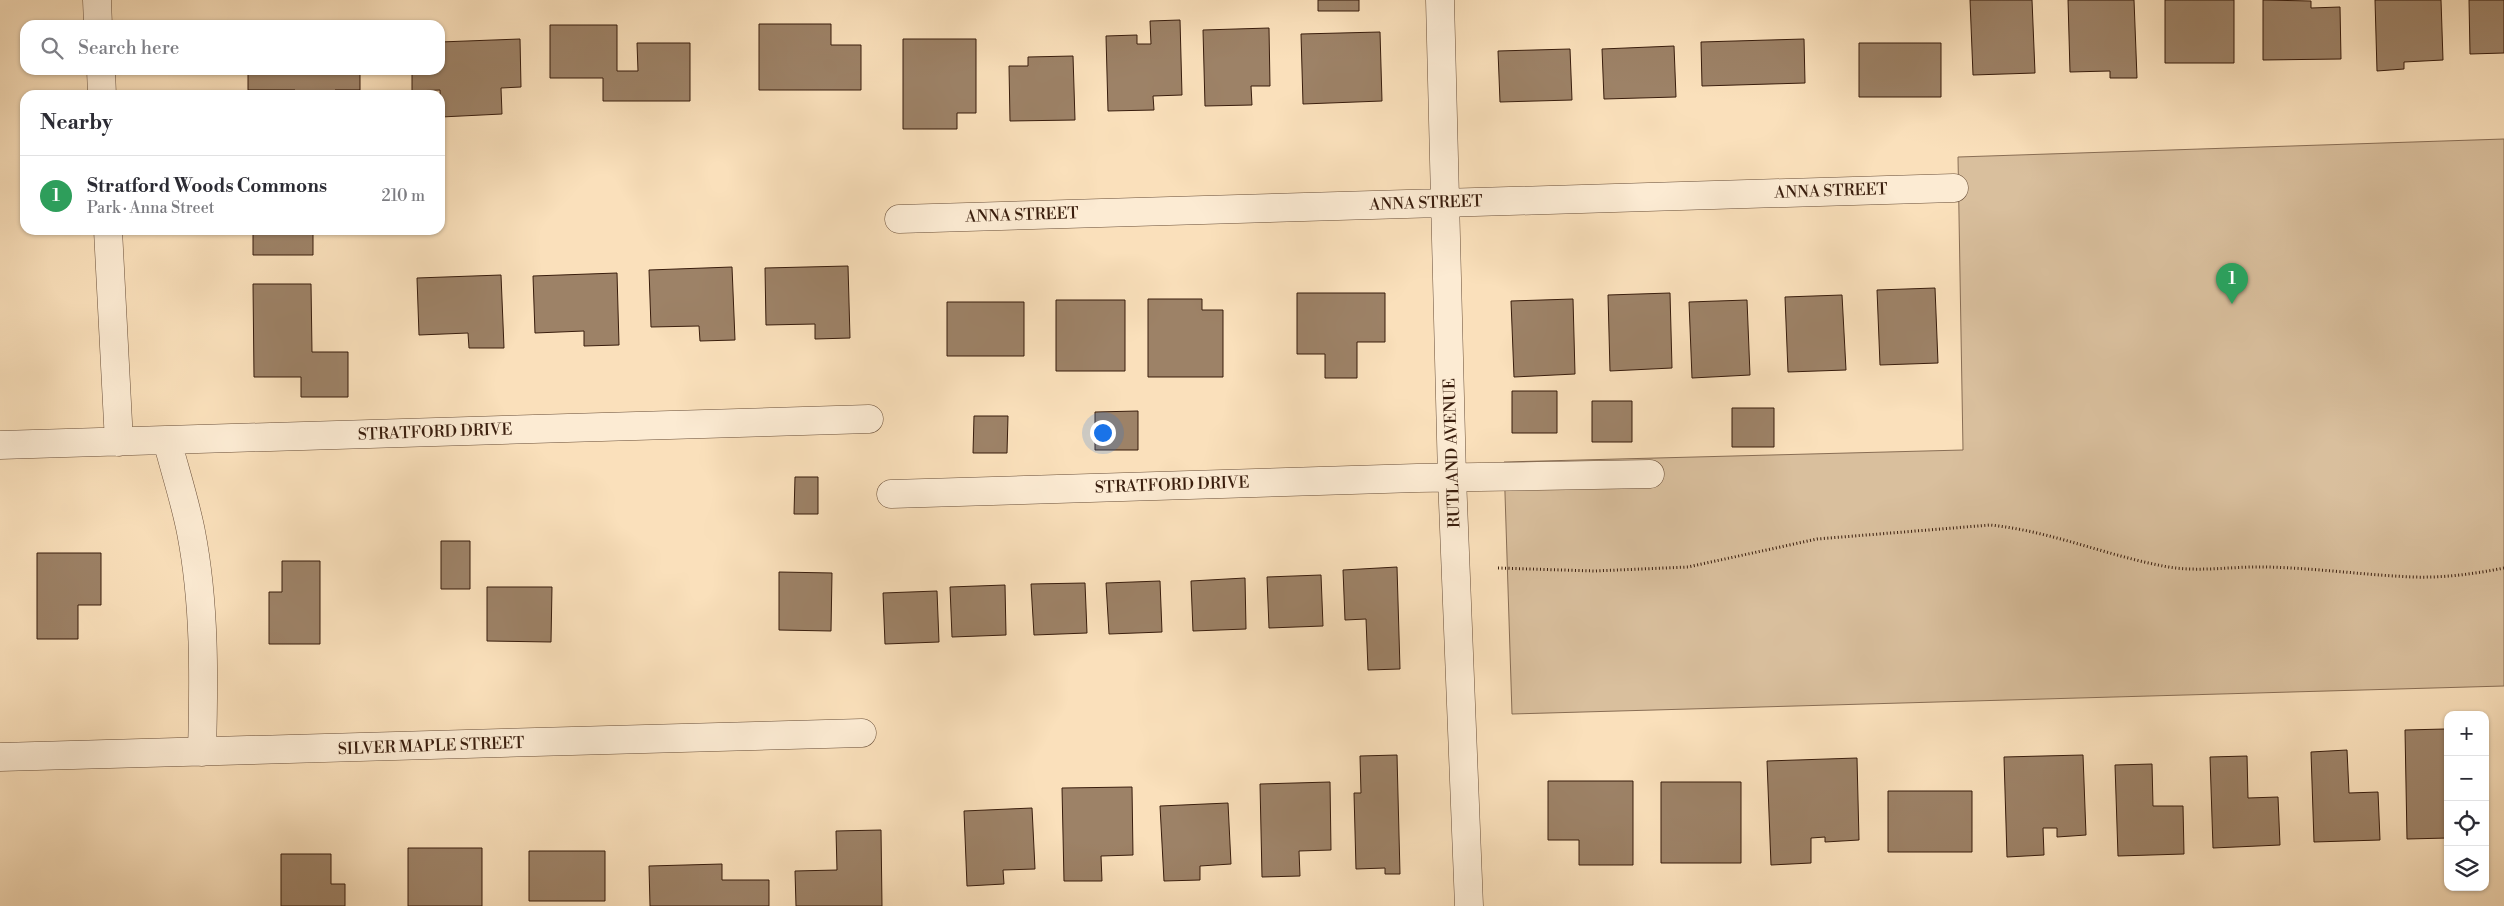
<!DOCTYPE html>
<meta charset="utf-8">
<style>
body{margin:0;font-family:"Libre Bodoni",serif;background:#f7f7f7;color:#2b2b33}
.controls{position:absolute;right:15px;bottom:15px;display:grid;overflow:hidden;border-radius:10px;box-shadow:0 1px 4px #0004}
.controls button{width:45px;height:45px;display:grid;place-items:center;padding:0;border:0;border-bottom:1px solid #e1e1e2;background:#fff;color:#2b2b33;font:25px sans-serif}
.you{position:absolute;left:1102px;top:432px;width:18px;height:18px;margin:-12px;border:4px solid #fff;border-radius:50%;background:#1a73e8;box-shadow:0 0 0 8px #1a73e833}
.badge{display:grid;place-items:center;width:32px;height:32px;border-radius:50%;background:#b45309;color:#fff;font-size:16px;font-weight:700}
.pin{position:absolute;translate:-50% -41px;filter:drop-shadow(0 1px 2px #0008)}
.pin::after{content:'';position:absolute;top:26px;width:18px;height:15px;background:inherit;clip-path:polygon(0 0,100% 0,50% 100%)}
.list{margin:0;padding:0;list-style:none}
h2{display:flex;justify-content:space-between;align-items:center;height:65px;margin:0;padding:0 20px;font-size:21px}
h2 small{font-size:16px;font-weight:400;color:#7c7c81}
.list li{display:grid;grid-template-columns:32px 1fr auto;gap:15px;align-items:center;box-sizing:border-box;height:80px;padding:0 20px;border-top:1px solid #e1e1e2}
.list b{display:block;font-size:19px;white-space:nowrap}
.list p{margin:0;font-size:16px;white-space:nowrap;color:#7c7c81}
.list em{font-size:16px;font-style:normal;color:#7c7c81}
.icon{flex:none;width:28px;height:28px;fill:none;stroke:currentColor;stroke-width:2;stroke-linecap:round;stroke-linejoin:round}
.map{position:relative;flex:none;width:2504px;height:906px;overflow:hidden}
.search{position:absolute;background:#fff;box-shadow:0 1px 4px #0004;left:20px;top:20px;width:425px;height:55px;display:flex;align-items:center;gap:12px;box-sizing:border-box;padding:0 18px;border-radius:15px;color:#7c7c81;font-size:19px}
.panel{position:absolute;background:#fff;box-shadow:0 1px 4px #0004;left:20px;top:90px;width:425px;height:145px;border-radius:15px}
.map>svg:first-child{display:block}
.green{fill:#d9bf9d;stroke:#896e55}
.building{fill:#9d8267;stroke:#391d0d}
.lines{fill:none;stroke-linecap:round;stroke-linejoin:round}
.minor-casing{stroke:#694e38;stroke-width:29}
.path{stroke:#391d0d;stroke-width:3;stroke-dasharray:1 2.5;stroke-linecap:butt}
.minor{stroke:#fcebd3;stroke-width:28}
.labels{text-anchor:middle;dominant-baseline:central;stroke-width:5;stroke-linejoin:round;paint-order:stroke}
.street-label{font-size:16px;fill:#391d0d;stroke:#fcebd3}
</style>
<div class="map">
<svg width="2504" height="906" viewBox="0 0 2504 906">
<rect width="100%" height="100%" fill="#fae0bb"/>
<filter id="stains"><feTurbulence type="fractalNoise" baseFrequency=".004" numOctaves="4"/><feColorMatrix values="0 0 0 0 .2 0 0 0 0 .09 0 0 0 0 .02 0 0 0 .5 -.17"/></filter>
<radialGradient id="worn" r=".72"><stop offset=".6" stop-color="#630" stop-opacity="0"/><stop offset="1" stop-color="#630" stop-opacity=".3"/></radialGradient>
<!-- green -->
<path class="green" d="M 2504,139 L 2504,686 L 1512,714 L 1504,462 L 1963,450 L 1958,157 Z"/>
<!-- building -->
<path class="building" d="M 1318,0 L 1359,0 L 1359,11 L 1318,11 Z
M 1970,0 L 2032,0 L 2035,73 L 1973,75 Z
M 2068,0 L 2134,0 L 2137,78 L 2110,78 L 2110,71 L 2070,72 Z
M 2165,0 L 2234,0 L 2234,63 L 2165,63 Z
M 2263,0 L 2311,1 L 2311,8 L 2340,7 L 2341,59 L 2263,60 Z
M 2375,0 L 2441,0 L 2443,60 L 2404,62 L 2404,69 L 2377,71 Z
M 2469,0 L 2504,0 L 2504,53 L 2470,54 Z
M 1180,20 L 1182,95 L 1153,96 L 1154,110 L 1108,111 L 1106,36 L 1137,35 L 1137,44 L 1151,44 L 1150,21 Z
M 759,24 L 831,24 L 831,45 L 861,45 L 861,90 L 759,90 Z
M 550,25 L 617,25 L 617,71 L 638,71 L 637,43 L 690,43 L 690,101 L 603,101 L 603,78 L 550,78 Z
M 1269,28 L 1270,86 L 1251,86 L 1252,105 L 1205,106 L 1203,30 Z
M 1380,32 L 1382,101 L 1303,104 L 1301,34 Z
M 520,39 L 521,87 L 501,88 L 502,114 L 441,117 L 440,90 L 412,91 L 412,70 L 440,70 L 440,42 Z
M 903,39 L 976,39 L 976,113 L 957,113 L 957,129 L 903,129 Z
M 1804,39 L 1805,83 L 1702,86 L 1701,42 Z
M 1859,43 L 1941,43 L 1941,97 L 1859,97 Z
M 1674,46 L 1676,97 L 1604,99 L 1602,49 Z
M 1570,49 L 1572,100 L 1500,102 L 1498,51 Z
M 1073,56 L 1075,120 L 1010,121 L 1009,66 L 1028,66 L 1028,57 Z
M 248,70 L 360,70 L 360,90 L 335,90 L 335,95 L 295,95 L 295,90 L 248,90 Z
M 253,230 L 313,230 L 313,255 L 253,255 Z
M 848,266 L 850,338 L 815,339 L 815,324 L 766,325 L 765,268 Z
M 732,267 L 735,340 L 700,341 L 699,326 L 651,327 L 649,270 Z
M 617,273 L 619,345 L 584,346 L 584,331 L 535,333 L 533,276 Z
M 501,275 L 504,348 L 469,348 L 468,333 L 419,335 L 417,278 Z
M 253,284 L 311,284 L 312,352 L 348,352 L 348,397 L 301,397 L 301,377 L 254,377 Z
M 1935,288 L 1938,363 L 1880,365 L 1877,290 Z
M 1297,293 L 1385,293 L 1385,342 L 1357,342 L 1357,378 L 1325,378 L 1325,354 L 1297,354 Z
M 1670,293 L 1672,368 L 1610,371 L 1608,295 Z
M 1842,295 L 1846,370 L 1788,372 L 1785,297 Z
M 1148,299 L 1202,299 L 1202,310 L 1223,310 L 1223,377 L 1148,377 Z
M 1573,299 L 1575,374 L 1514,377 L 1511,301 Z
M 1056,300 L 1125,300 L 1125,371 L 1056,371 Z
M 1747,300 L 1750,375 L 1692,378 L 1689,302 Z
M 947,302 L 1024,302 L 1024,356 L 947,356 Z
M 1512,391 L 1557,391 L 1557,433 L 1512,433 Z
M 1592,401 L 1632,401 L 1632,442 L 1592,442 Z
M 1732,408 L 1774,408 L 1774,447 L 1732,447 Z
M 1138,411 L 1138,450 L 1095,450 L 1095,412 Z
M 974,416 L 1008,416 L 1007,453 L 973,453 Z
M 795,477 L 818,477 L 818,514 L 794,514 Z
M 441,541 L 470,541 L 470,589 L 441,589 Z
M 37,553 L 101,553 L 101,605 L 78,605 L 78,639 L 37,639 Z
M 282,561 L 320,561 L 320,644 L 269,644 L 269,592 L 282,592 Z
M 1397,567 L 1400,669 L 1368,670 L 1366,619 L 1345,620 L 1343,570 Z
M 779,572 L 832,573 L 831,631 L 779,630 Z
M 1321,575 L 1323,626 L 1269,628 L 1267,577 Z
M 1245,578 L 1246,629 L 1193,631 L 1191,581 Z
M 1160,581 L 1162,632 L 1109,634 L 1106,583 Z
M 1085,583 L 1087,633 L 1034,635 L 1031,584 Z
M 1005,585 L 1006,635 L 952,637 L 950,587 Z
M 487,587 L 552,587 L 551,642 L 487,641 Z
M 937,591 L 939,642 L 885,644 L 883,593 Z
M 2445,729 L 2448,838 L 2407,839 L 2405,730 Z
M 2347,750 L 2349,793 L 2378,792 L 2380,840 L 2314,842 L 2311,752 Z
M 1397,755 L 1400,874 L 1385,874 L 1385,868 L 1356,869 L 1354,793 L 1361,793 L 1360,756 Z
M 2083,755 L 2086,835 L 2057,837 L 2057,828 L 2043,828 L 2044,855 L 2007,857 L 2004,757 Z
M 2247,756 L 2248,798 L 2278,797 L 2280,845 L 2213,848 L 2210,757 Z
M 1857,758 L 1859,840 L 1825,842 L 1825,837 L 1811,838 L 1811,863 L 1771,865 L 1767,761 Z
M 2152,764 L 2153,806 L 2183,806 L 2184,854 L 2118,856 L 2115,765 Z
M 1548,781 L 1633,781 L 1633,865 L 1579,865 L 1579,840 L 1548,840 Z
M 1330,782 L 1331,850 L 1299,851 L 1300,876 L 1262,877 L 1260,784 Z
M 1661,782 L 1741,782 L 1741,863 L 1661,863 Z
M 1132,787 L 1133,855 L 1101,856 L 1102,881 L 1064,881 L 1062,788 Z
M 1888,791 L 1972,791 L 1972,852 L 1888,852 Z
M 1228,803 L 1231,864 L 1200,866 L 1200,880 L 1164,881 L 1160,806 Z
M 1032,808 L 1035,869 L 1003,870 L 1004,884 L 967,886 L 964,811 Z
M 881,830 L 882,906 L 796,906 L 795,871 L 837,870 L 836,831 Z
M 408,848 L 482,848 L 482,906 L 408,906 Z
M 529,851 L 605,851 L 605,901 L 529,901 Z
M 281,854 L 331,854 L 331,884 L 345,884 L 345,906 L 281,906 Z
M 722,864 L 722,880 L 769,880 L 769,906 L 650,906 L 649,866 Z"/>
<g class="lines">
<defs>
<path id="minor" d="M 97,0 L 98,25
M 1440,0 L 1452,477 L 1469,906
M 101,70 L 102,95
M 899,219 L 1954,188
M 108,230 L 119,442
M 167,440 C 175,471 185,501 191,532 C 205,604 204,679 202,752
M 0,445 L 869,419
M 891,494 L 1417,478 L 1650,474
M 0,757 L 862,733"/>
</defs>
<!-- minor casing -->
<use href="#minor" class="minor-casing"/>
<!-- path -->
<path class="path" d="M 1498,568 L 1594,571 L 1688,567 L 1817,539 L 1990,525 C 2050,531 2105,555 2163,566 C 2197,573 2232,566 2266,567 C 2315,568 2364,575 2413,577 C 2444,578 2474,574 2504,568"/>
<!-- minor -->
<use href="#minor" class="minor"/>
</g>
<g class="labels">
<!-- street labels -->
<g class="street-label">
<text transform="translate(1831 191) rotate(-2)">ANNA STREET</text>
<text transform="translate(1426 203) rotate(-2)">ANNA STREET</text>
<text transform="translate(1022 215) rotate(-2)">ANNA STREET</text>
<text transform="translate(435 432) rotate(-2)">STRATFORD DRIVE</text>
<text transform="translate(1452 453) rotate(-92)">RUTLAND AVENUE</text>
<text transform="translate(1172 485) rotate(-2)">STRATFORD DRIVE</text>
<text transform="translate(431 746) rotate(-2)">SILVER MAPLE STREET</text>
</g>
</g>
<rect width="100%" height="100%" filter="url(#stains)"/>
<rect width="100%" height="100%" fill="url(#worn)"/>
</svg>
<div class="controls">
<button>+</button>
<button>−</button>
<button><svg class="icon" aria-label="locate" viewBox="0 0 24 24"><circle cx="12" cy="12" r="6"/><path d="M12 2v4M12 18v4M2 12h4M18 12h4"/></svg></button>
<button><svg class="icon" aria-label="layers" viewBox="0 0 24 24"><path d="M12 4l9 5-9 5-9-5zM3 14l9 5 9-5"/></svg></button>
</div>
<div class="you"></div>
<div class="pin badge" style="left:2232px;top:304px;background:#2e9e5b">1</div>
<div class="search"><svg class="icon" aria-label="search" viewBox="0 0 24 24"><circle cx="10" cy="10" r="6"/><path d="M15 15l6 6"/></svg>Search here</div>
<section class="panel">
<h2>Nearby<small></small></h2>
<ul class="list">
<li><span class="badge" style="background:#2e9e5b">1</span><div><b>Stratford Woods Commons</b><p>Park · Anna Street</p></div><em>210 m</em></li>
</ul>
</section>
</div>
